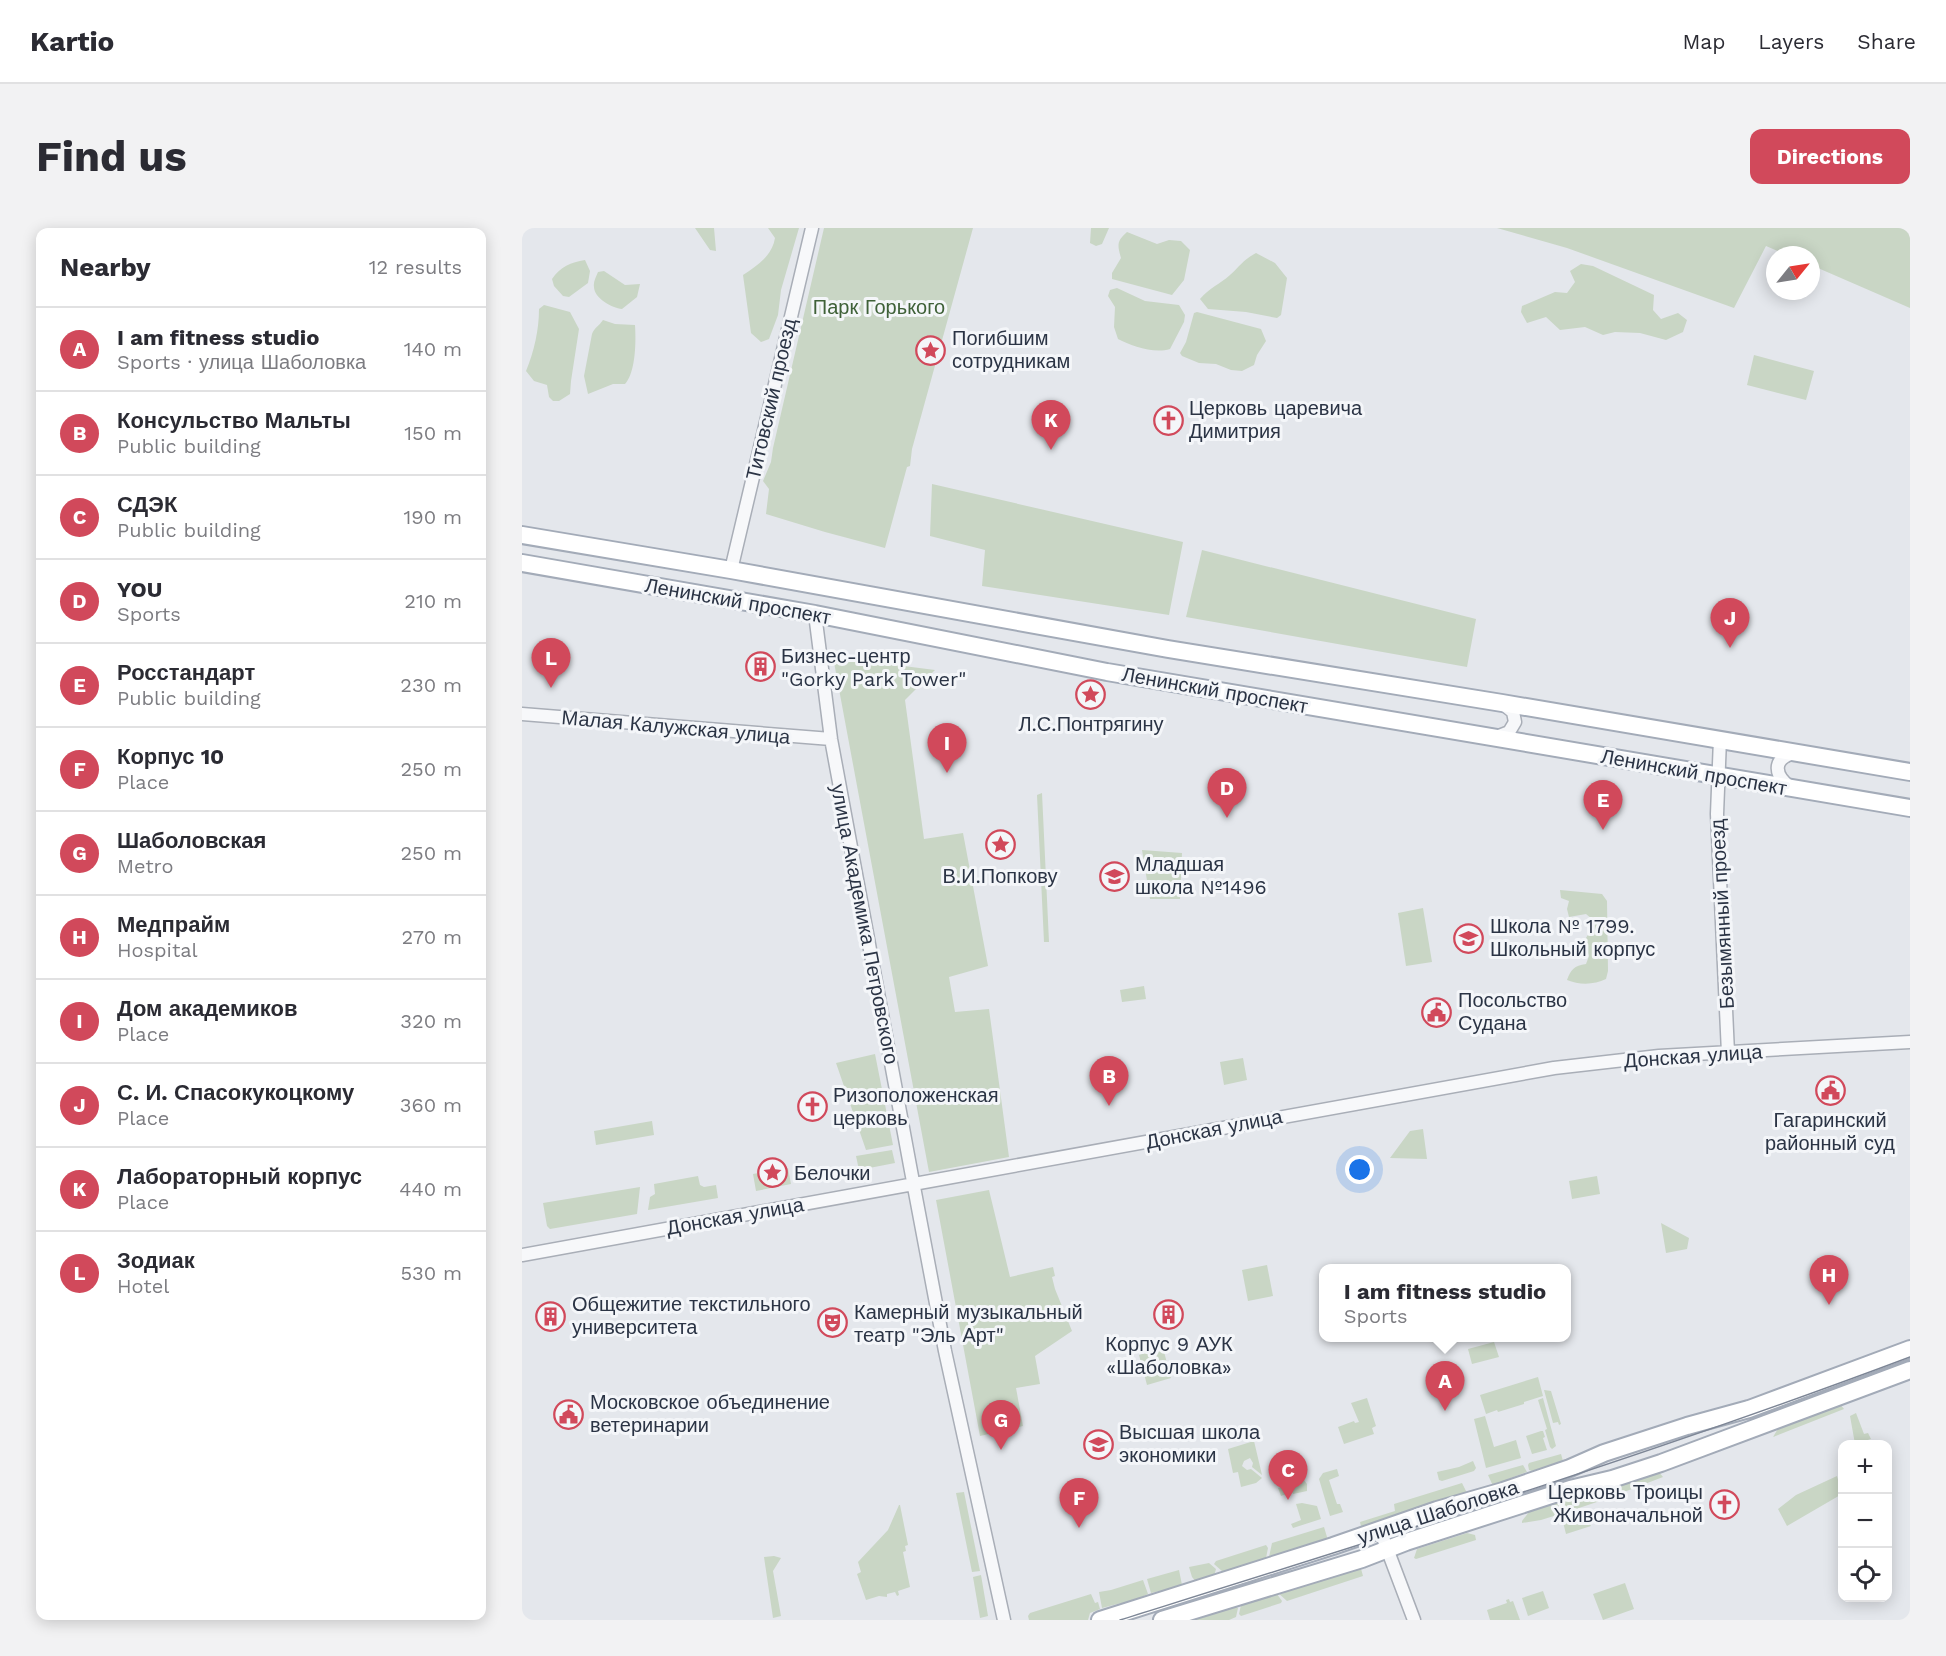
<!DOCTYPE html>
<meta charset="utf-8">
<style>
body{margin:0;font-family:"Work Sans",sans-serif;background:#f2f2f3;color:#2b2b33}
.controls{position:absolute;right:18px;bottom:18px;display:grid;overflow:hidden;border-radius:12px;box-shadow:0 3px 15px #0003}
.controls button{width:54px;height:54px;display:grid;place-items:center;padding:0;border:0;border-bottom:2px solid #e1e1e2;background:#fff;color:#2b2b33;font:30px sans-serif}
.compass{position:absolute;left:1244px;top:18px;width:54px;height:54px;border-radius:50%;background:#fff;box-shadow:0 3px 15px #0003;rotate:60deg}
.you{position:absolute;left:838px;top:942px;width:21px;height:21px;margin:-15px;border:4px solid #fff;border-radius:50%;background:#1a73e8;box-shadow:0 0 0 9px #1a73e833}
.badge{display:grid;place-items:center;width:39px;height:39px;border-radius:50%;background:#d1495b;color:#fff;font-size:20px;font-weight:700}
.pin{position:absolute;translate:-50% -50px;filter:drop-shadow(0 2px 3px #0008)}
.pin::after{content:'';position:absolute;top:32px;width:21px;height:18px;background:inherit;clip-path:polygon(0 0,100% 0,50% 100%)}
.popup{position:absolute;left:797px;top:1036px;width:252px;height:78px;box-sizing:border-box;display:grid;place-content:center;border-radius:12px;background:#fff;filter:drop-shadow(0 2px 4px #0005);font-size:20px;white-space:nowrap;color:#7c7c81}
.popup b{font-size:22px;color:#2b2b33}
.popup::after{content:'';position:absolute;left:50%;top:100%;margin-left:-12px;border:12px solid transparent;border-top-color:#fff}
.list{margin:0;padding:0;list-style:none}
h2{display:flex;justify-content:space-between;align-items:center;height:78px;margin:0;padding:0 24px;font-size:26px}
h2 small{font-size:20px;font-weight:400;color:#7c7c81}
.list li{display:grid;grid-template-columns:39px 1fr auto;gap:18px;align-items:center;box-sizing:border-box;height:84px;padding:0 24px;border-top:2px solid #e1e1e2}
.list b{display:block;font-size:22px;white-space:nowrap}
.list p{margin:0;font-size:20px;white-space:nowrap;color:#7c7c81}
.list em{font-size:20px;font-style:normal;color:#7c7c81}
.icon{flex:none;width:33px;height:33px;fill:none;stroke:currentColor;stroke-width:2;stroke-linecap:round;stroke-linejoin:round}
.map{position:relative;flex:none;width:1388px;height:1392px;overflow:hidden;border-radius:12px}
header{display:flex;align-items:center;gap:36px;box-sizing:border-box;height:84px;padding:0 30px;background:#fff;border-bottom:2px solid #e1e1e2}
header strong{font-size:28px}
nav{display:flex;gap:33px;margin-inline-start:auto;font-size:21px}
.intro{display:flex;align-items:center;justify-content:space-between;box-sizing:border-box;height:144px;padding:0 36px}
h1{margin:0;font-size:42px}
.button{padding:15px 27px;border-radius:12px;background:#d1495b;color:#fff;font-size:21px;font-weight:700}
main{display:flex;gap:36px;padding:0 36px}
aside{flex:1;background:#fff;border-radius:12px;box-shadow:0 3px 15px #0003}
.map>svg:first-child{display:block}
.green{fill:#c9d6c5}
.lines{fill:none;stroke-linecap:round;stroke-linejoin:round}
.minor-casing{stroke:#a9aeb7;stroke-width:15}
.major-casing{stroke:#a3abb8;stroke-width:20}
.minor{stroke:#f7f8fa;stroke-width:12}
.major{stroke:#fff;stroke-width:16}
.tram{stroke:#7d8696;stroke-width:1.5}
.labels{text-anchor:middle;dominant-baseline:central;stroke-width:6;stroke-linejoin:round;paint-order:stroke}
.park-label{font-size:20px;fill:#3f6138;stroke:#f4f6f9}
.poi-label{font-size:20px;fill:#2b3445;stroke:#f4f6f9;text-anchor:start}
.street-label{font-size:20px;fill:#2b3445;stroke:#f4f6f9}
</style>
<header>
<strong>Kartio</strong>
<nav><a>Map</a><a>Layers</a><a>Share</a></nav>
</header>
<div class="intro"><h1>Find us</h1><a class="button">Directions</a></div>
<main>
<aside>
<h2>Nearby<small>12 results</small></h2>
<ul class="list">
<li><span class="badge">A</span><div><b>I am fitness studio</b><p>Sports · улица Шаболовка</p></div><em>140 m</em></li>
<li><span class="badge">B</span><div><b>Консульство Мальты</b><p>Public building</p></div><em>150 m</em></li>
<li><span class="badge">C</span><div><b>СДЭК</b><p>Public building</p></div><em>190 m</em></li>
<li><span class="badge">D</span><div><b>YOU</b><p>Sports</p></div><em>210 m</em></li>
<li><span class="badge">E</span><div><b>Росстандарт</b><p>Public building</p></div><em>230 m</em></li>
<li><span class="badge">F</span><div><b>Корпус 10</b><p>Place</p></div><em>250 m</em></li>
<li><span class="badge">G</span><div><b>Шаболовская</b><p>Metro</p></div><em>250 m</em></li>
<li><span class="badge">H</span><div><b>Медпрайм</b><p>Hospital</p></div><em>270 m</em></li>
<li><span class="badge">I</span><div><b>Дом академиков</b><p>Place</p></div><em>320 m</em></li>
<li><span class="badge">J</span><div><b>С. И. Спасокукоцкому</b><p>Place</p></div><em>360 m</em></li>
<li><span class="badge">K</span><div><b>Лабораторный корпус</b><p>Place</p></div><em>440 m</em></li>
<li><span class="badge">L</span><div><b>Зодиак</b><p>Hotel</p></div><em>530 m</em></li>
</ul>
</aside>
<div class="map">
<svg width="1388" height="1392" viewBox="0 0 1388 1392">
<rect width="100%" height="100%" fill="#e4e7ec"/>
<!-- green -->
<path class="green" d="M 173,0 L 192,0 L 194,23 L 188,22 Z
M 246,0 L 277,0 L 259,62 L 256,87 L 247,111 L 239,114 L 229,105 L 221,47 C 236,37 250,28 253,10 Z
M 302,0 L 451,0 L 390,221 L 388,238 L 385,239 L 363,320 L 303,304 L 244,286 L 247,261 L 241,253 L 249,234 L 251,220 Z
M 569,0 L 587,0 L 580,16 L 574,18 L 568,15 Z
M 975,0 L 1388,0 L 1388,80 L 1289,37 L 1289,27 L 1265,27 L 1244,18 L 1212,80 L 1045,20 Z
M 605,4 L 635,16 L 647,12 L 659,13 L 668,22 L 662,52 L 650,67 L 590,51 L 590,45 L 599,30 C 595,16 595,13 605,4 Z
M 734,25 L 753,35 L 765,50 L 759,87 L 755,90 L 724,84 L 686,81 L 678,71 C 687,60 698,56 708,47 C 719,37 720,33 734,25 Z
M 63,32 L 68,43 L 66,55 L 47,69 L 41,68 L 32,58 L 30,51 C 38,39 49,34 63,32 Z
M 1059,36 L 1071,38 L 1132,67 L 1131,82 L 1139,91 L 1156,85 L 1165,92 L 1161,104 L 1144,112 L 1118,105 L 1093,104 L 1081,107 L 1063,99 L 1038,102 L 1024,89 L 1005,95 L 999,84 L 1000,78 L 1033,64 L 1045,65 L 1053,54 L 1048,43 Z
M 82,43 L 103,57 L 118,56 L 115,69 L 100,81 C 90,80 72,70 72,59 C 71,54 74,49 76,44 Z
M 595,60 L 623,73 L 657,77 L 663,87 L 662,94 L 648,121 C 632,126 609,118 596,111 L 592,99 L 593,79 L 586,68 L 588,62 Z
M 22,77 L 48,84 L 57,101 L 49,153 L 48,166 L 37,173 L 31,173 L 27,169 L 25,157 L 12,153 L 4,143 C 12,124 17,102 17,81 Z
M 675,84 L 739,101 L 744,113 L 735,127 L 732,137 L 720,143 L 709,142 L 694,136 L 677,135 L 660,128 L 658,125 L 664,114 L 672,85 Z
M 81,92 L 93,96 L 113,97 C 114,112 114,144 103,156 L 91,156 L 66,166 L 62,148 L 70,106 C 72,100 77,98 81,92 Z
M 1232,127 L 1292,143 L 1284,172 L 1225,157 Z
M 410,256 L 661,314 L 647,387 L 460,358 L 463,322 L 408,308 Z
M 680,322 L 954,391 L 945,439 L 664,389 Z
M 311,429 L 413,442 L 383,472 L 402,611 L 441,605 L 466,738 L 427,749 L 433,784 L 467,781 L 487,929 L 407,944 Z
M 520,565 L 527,714 L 522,714 L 515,567 Z
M 620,622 L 660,625 L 658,671 L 628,671 Z
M 1038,662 L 1080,666 L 1085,673 L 1086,743 L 1084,751 C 1072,757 1057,757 1045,752 C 1049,741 1052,738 1064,736 L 1067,728 L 1062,713 L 1071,699 L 1070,691 L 1064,686 L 1047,689 L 1045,681 L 1047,673 L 1039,670 Z
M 901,680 L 910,734 L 884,738 L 876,685 Z
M 622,758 L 624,771 L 600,774 L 598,762 Z
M 353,826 L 371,917 L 344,922 L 314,835 Z
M 721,830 L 725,852 L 702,857 L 698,834 Z
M 130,893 L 132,907 L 74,917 L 72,903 Z
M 901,901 L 905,931 L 868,930 L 888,903 Z
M 370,922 L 373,935 L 337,942 L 334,928 Z
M 266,940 L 269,956 L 234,963 L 231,946 Z
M 176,948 L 178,957 L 182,959 L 194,957 L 196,970 L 126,982 L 128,969 L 133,966 L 132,956 Z
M 1075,948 L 1078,966 L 1050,971 L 1047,953 Z
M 118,959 L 115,986 L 28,1001 L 25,998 L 21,975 Z
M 467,962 L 488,1049 L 531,1039 L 533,1048 L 530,1049 L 533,1061 L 550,1103 L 513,1128 L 518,1156 L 494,1160 L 501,1198 L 458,1208 L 414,972 Z
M 1139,995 L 1167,1010 L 1165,1021 L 1144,1025 Z
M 745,1037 L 751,1068 L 726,1073 L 720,1042 Z
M 972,1114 L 977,1129 L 950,1136 L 946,1121 Z
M 641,1120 L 649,1150 L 625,1157 L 617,1127 Z
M 1016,1149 L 1021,1168 L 1002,1174 L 1002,1176 L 976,1184 L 975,1182 L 964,1186 L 958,1167 Z
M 1022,1162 L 1029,1163 L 1039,1196 L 1037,1197 L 1036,1194 L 1031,1195 Z
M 845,1170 L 854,1198 L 850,1200 L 852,1206 L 822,1216 L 816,1199 L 832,1193 L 833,1195 L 837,1194 L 829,1175 Z
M 1021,1170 L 1034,1218 L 1030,1221 L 1028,1219 L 1023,1202 L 1025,1201 L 1016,1172 Z
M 1318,1176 L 1322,1181 L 1251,1209 L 1257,1199 Z
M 1334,1185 L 1342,1206 L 1346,1205 L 1349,1211 L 1333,1216 L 1328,1188 Z
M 963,1188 L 972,1219 L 994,1212 L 999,1230 L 964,1240 L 952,1191 Z
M 1019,1203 L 1021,1203 L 1023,1209 L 1021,1210 L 1025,1222 L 1010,1226 L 1004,1208 Z
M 732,1213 L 740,1247 L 730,1239 L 731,1235 L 728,1230 L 722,1233 L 720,1238 L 725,1242 L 729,1241 L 740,1250 L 734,1255 L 719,1259 L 716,1244 L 711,1245 L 706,1221 Z
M 1039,1226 L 1041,1233 L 1010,1243 L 1007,1242 L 1006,1237 L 1007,1235 Z
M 951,1233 L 954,1240 L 952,1243 L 920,1253 L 917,1252 L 915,1244 L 937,1239 Z
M 1001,1237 L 1005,1244 L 986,1251 L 985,1258 L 971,1258 L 966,1247 Z
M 815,1241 L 817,1248 L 807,1252 L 815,1276 L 818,1276 L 821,1284 L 808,1288 L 797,1251 L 801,1245 Z
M 1136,1243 L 1141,1249 L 1102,1264 L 1098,1262 L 1094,1253 Z
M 1315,1248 L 1320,1266 L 1265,1298 L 1256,1281 L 1274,1267 Z
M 782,1252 L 785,1256 L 785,1263 L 771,1266 L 770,1264 L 759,1268 L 756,1260 Z
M 1088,1254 L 1091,1265 L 1090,1269 L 1039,1286 L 1028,1275 Z
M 940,1255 L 947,1269 L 840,1303 L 838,1294 L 873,1283 L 872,1276 Z
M 442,1264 L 458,1343 L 450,1344 L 434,1265 Z
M 780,1275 L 795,1278 L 799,1291 L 771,1300 L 769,1296 L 779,1292 L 774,1276 Z
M 377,1277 L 378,1277 L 386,1317 L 383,1318 L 384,1323 L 381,1324 L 388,1359 L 376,1363 L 377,1367 L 375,1368 L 373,1364 L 365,1366 L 365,1369 L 357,1368 L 344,1372 L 335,1346 L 339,1344 L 336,1334 L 366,1302 Z
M 1026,1277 L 1030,1278 L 1035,1285 L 1035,1287 L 1019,1292 L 1000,1295 L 1000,1293 L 1007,1284 Z
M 1063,1287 L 1069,1298 L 1044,1306 L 1041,1294 Z
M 802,1299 L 805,1309 L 803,1315 L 747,1329 L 750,1315 Z
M 945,1305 L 953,1307 L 954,1312 L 894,1331 L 892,1330 L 895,1321 Z
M 744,1317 L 746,1320 L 744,1330 L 701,1344 L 692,1336 L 694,1333 Z
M 252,1328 L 259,1330 L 251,1343 L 259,1388 L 251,1390 L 242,1329 Z
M 687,1335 L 694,1341 L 691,1352 L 675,1355 L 670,1349 L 667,1339 Z
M 838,1337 L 841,1348 L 765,1373 L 755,1364 Z
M 657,1342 L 660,1357 L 651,1365 L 646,1361 L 629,1365 L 625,1351 Z
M 459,1347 L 466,1388 L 458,1390 L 451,1349 Z
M 621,1352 L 626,1366 L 615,1371 L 613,1377 L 604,1379 L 599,1375 L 580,1380 L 577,1364 L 589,1362 Z
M 1103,1355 L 1112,1381 L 1081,1392 L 1071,1366 Z
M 1021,1363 L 1027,1380 L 1006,1388 L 1000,1370 Z
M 569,1366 L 573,1375 L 576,1374 L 578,1381 L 568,1385 L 566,1392 L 507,1392 L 506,1388 L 508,1385 Z
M 755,1366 L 760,1373 L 759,1375 L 719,1388 L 717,1386 L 719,1377 Z
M 987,1371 L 988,1374 L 991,1373 L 998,1392 L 968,1392 L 965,1382 L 985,1375 L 984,1372 Z
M 714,1379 L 716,1380 L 714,1389 L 707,1392 L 672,1392 Z"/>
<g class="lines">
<defs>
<path id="minor" d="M 209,342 L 290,0
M 293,386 L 309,511 L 389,943 L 423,1123 L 482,1392
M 0,486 L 309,511
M 974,509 L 987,504 L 993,494 L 991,484 L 981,476
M 1198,511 L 1195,586 L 1206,825
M 1268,559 C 1252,547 1250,531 1272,525
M 0,1027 L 1032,840 L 1137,828 L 1388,814
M 858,1302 L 892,1392"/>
<path id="major" d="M 0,307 L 209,342 L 646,421 L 980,475 L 1388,544
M 0,335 L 293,386 L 585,444 L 1388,580
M 578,1392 L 811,1318 L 915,1282 L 981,1263 L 1048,1240 L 1082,1225 L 1165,1198 L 1227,1181 L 1388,1121
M 640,1392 L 840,1331 L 884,1314 L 1048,1261 L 1090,1251 L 1139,1235 L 1388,1142"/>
</defs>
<!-- minor casing -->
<use href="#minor" class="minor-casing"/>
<!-- major casing -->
<use href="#major" class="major-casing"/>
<!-- minor -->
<use href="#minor" class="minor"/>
<!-- major -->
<use href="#major" class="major"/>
<!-- tram -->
<path class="tram" d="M 598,1392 C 863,1309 1128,1227 1388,1129"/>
</g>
<!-- icons -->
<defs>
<symbol id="sight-ring" viewBox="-11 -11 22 22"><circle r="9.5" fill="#f4f6f9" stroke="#d1495b" stroke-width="1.5"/><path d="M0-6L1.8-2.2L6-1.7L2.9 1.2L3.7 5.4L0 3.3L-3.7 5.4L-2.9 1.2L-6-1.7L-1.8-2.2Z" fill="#d1495b"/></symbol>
<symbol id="church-ring" viewBox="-11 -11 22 22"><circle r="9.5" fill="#f4f6f9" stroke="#d1495b" stroke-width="1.5"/><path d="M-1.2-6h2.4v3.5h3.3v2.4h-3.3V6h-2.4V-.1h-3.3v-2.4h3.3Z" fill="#d1495b"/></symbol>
<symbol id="building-ring" viewBox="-11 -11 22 22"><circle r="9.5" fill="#f4f6f9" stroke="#d1495b" stroke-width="1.5"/><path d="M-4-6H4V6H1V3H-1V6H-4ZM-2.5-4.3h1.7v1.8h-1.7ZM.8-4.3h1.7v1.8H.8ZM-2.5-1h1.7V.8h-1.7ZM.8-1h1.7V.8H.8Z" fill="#d1495b"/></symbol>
<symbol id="school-ring" viewBox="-11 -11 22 22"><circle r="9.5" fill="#f4f6f9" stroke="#d1495b" stroke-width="1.5"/><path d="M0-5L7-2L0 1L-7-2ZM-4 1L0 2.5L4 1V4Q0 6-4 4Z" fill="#d1495b"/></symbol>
<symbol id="civic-ring" viewBox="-11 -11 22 22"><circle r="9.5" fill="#f4f6f9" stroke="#d1495b" stroke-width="1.5"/><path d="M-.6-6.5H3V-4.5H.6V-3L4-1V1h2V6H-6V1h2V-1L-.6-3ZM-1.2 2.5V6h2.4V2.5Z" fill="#d1495b"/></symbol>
<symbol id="theatre-ring" viewBox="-11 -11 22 22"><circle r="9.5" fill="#f4f6f9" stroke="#d1495b" stroke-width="1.5"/><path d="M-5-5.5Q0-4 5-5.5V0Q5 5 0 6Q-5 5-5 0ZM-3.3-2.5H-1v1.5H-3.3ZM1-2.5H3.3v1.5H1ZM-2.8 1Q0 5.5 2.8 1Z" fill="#d1495b"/></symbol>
<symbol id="university-ring" viewBox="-11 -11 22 22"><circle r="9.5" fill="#f4f6f9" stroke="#d1495b" stroke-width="1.5"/><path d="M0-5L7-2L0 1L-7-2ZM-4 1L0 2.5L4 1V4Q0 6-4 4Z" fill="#d1495b"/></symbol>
</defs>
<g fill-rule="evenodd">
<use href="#sight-ring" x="392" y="106" width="33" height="33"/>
<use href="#church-ring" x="630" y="176" width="33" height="33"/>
<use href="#building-ring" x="222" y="422" width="33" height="33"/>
<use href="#sight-ring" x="552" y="450" width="33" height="33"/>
<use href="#sight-ring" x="462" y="600" width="33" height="33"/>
<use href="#school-ring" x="576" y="632" width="33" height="33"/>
<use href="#school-ring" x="930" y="694" width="33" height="33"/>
<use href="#civic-ring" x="898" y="768" width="33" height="33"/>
<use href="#civic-ring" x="1292" y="846" width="33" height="33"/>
<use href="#church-ring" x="274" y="862" width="33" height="33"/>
<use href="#sight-ring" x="234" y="928" width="33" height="33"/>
<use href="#building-ring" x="630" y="1070" width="33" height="33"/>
<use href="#building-ring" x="12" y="1072" width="33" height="33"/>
<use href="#theatre-ring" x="294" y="1078" width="33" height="33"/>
<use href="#civic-ring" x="30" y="1170" width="33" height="33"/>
<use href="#university-ring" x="560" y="1200" width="33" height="33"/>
<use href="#church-ring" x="1186" y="1260" width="33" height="33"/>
</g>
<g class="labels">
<!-- park labels -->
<g class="park-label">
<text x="357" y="79">Парк Горького</text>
</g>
<!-- poi labels -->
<g class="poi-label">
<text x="430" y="110">Погибшим<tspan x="430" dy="23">сотрудникам</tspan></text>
<text x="667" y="180">Церковь царевича<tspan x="667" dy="23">Димитрия</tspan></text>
<text x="259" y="428">Бизнес-центр<tspan x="259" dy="23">"Gorky Park Tower"</tspan></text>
<text x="569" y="496" text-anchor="middle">Л.С.Понтрягину</text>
<text x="613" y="636">Младшая<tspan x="613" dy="23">школа №1496</tspan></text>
<text x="478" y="648" text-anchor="middle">В.И.Попкову</text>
<text x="968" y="698">Школа № 1799.<tspan x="968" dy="23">Школьный корпус</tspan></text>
<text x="936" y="772">Посольство<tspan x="936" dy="23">Судана</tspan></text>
<text x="311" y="867">Ризоположенская<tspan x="311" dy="23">церковь</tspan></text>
<text x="1308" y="892" text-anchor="middle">Гагаринский<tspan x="1308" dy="23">районный суд</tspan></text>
<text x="272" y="945">Белочки</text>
<text x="50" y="1076">Общежитие текстильного<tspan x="50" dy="23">университета</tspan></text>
<text x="332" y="1084">Камерный музыкальный<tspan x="332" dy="23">театр "Эль Арт"</tspan></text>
<text x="647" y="1116" text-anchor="middle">Корпус 9 АУК<tspan x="647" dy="23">«Шаболовка»</tspan></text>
<text x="68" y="1174">Московское объединение<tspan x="68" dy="23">ветеринарии</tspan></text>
<text x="597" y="1204">Высшая школа<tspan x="597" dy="23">экономики</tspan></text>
<text x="1181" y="1264" text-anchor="end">Церковь Троицы<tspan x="1181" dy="23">Живоначальной</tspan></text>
</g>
<!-- street labels -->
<g class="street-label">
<text transform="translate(249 171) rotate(-77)">Титовский проезд</text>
<text transform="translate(216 373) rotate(10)">Ленинский проспект</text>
<text transform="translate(693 462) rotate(10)">Ленинский проспект</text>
<text transform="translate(154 499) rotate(5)">Малая Калужская улица</text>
<text transform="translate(1172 544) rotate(10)">Ленинский проспект</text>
<text transform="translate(1200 686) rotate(-93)">Безымянный проезд</text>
<text transform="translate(343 696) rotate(79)">улица Академика Петровского</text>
<text transform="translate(1171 828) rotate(-4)">Донская улица</text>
<text transform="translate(692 901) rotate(-11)">Донская улица</text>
<text transform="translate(213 988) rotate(-10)">Донская улица</text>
<text transform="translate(916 1284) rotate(-18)">улица Шаболовка</text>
</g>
</g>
</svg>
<div class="controls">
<button>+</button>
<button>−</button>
<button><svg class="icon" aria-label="locate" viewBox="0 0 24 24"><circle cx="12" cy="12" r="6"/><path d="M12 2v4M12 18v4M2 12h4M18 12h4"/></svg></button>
</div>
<svg class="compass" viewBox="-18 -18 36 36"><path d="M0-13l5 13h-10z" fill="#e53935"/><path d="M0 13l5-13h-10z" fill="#7c7c81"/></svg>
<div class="you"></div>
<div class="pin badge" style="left:923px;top:1183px">A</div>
<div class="popup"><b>I am fitness studio</b>Sports</div>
<div class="pin badge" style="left:587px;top:878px">B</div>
<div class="pin badge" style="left:766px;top:1272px">C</div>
<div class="pin badge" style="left:705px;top:590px">D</div>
<div class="pin badge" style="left:1081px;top:602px">E</div>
<div class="pin badge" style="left:557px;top:1300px">F</div>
<div class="pin badge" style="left:479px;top:1222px">G</div>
<div class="pin badge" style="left:1307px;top:1077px">H</div>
<div class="pin badge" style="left:425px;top:545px">I</div>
<div class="pin badge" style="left:1208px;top:420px">J</div>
<div class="pin badge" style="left:529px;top:222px">K</div>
<div class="pin badge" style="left:29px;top:460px">L</div>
</div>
</main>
